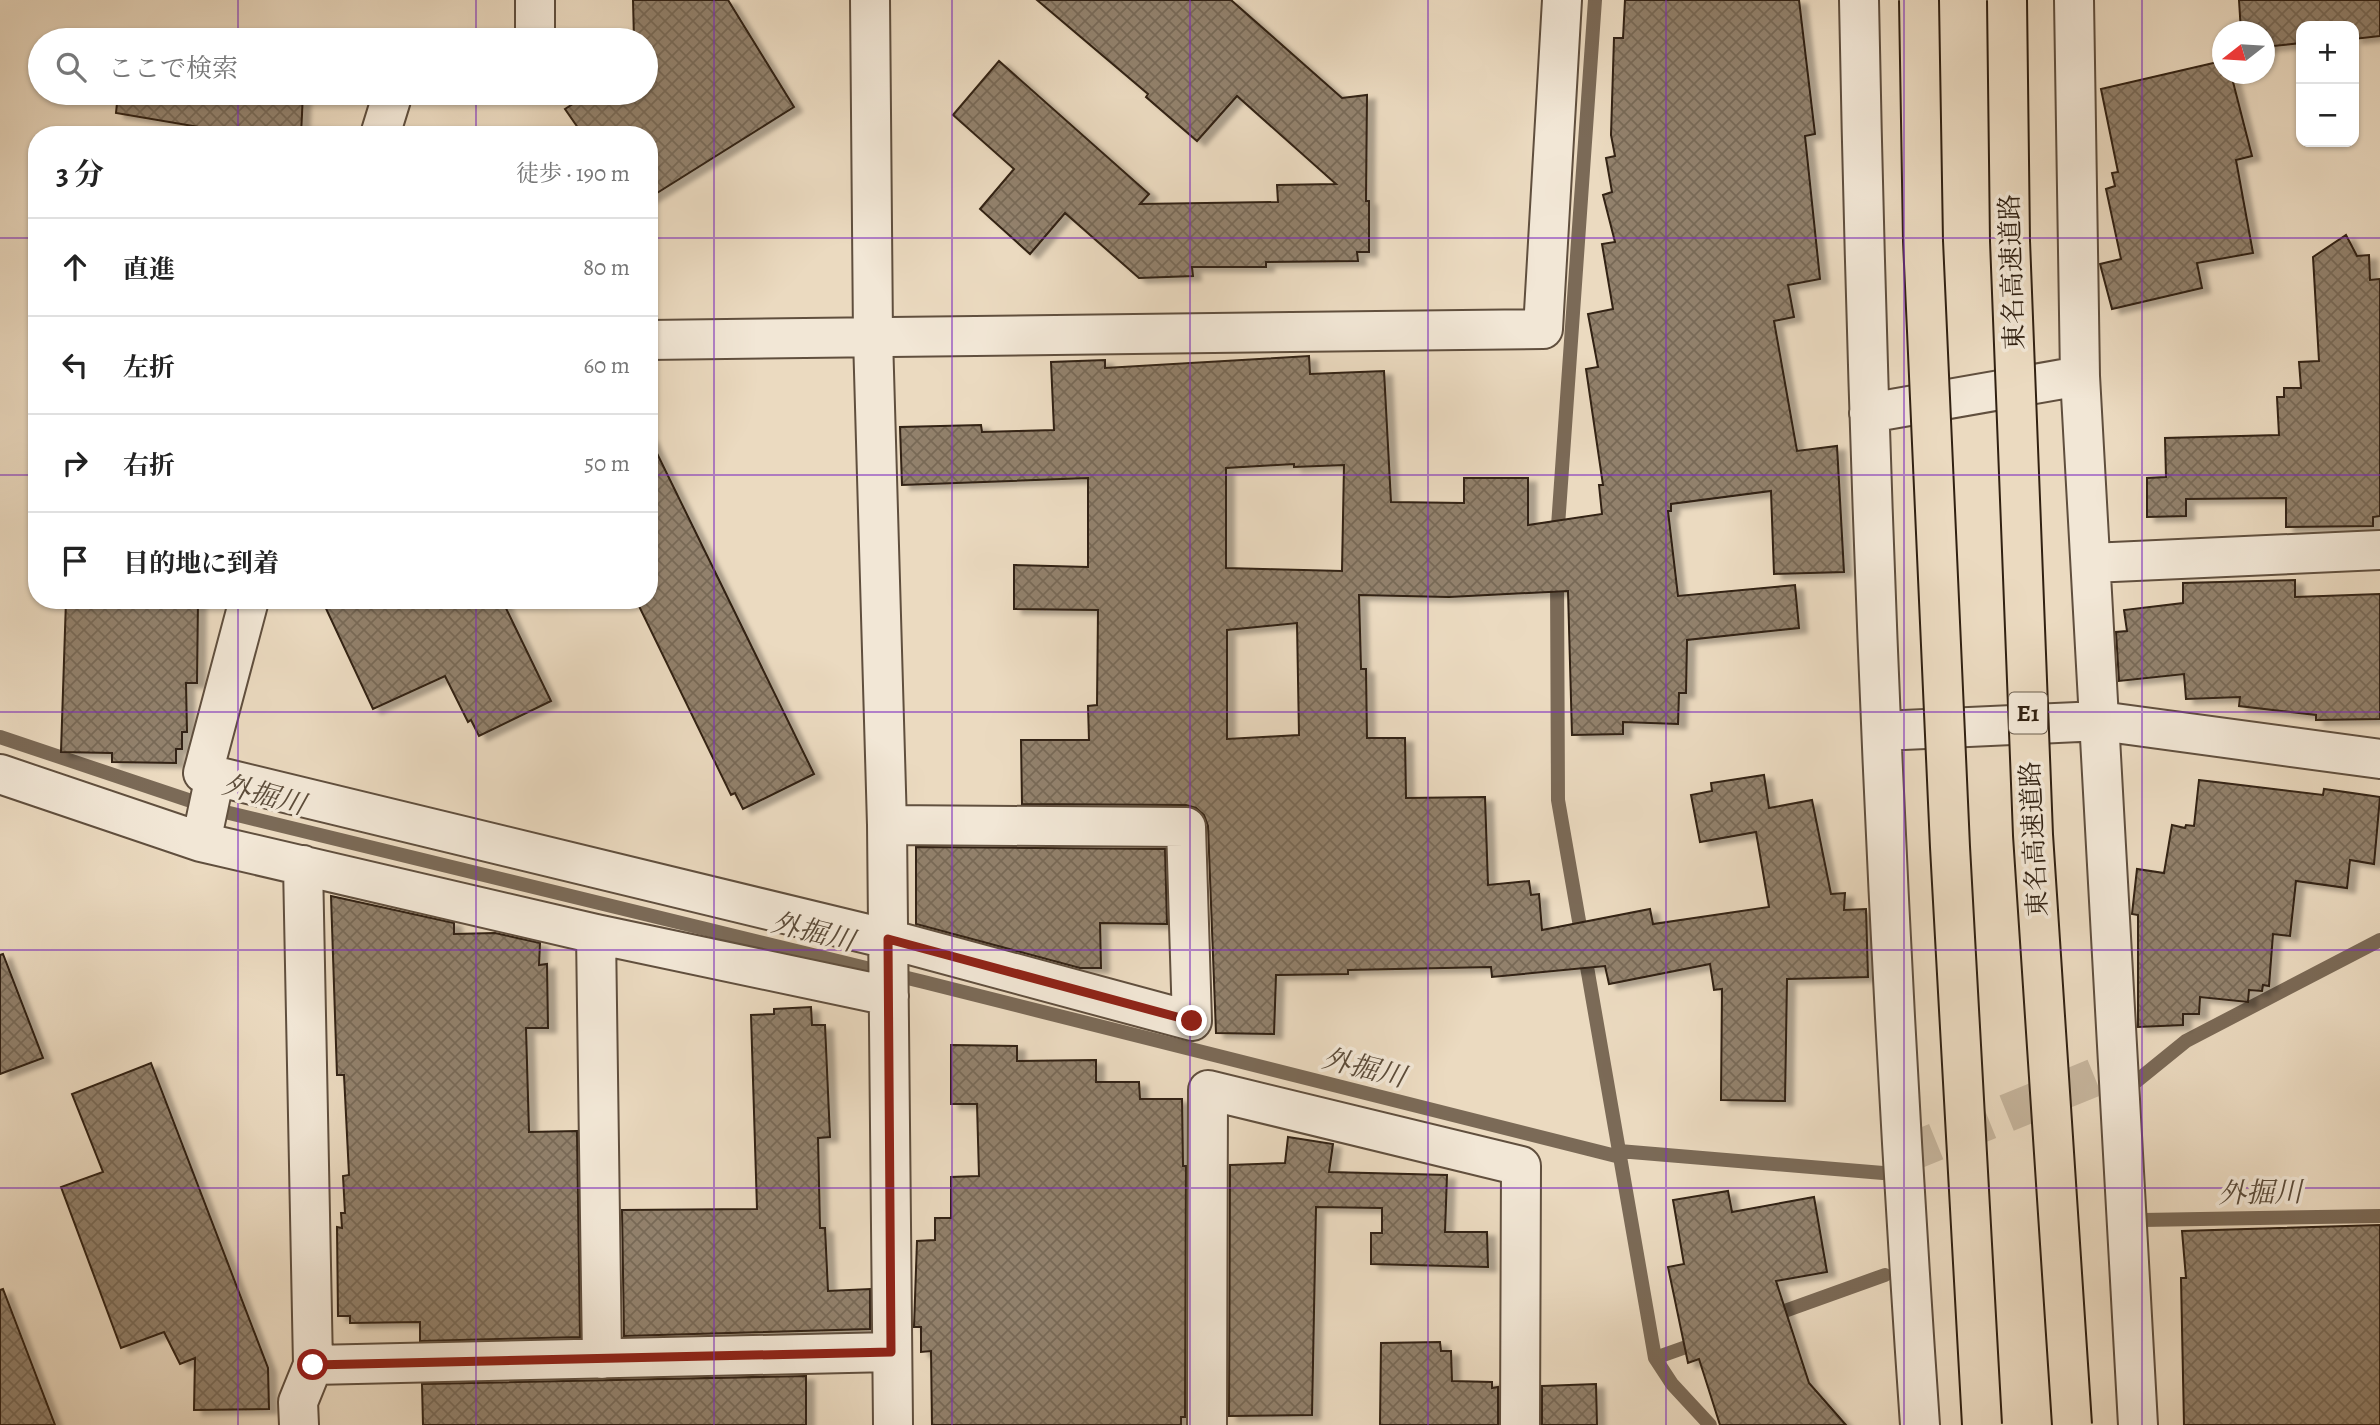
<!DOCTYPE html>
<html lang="ja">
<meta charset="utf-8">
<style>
body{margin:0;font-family:Alegreya,"Noto Serif JP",serif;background:#f2f2f2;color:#222}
.controls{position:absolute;right:21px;top:21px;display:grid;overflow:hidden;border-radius:14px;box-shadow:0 2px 5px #0004}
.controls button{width:63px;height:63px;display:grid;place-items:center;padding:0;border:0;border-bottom:2px solid #e0e0e0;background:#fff;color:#222;font:35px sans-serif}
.compass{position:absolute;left:2212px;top:21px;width:63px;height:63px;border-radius:50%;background:#fff;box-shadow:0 2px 5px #0004;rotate:253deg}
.stop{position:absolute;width:21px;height:21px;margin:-16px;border:5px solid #8f2418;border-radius:50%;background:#fff}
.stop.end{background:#8f2418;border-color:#fff;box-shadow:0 2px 7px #0008}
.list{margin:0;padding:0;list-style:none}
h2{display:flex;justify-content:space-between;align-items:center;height:91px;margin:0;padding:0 28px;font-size:30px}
h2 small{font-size:23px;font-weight:400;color:#767676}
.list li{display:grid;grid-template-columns:46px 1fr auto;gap:21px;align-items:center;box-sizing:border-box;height:98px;padding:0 28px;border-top:2px solid #e0e0e0}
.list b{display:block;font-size:26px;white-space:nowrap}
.list em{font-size:23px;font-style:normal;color:#767676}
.icon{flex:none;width:38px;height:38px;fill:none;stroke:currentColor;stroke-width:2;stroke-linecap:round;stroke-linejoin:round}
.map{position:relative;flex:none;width:2380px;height:1425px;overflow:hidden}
.search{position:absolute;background:#fff;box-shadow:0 2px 5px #0004;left:28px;top:28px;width:630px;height:77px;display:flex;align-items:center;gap:18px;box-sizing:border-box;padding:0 24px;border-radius:38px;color:#767676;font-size:26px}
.panel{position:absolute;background:#fff;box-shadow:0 2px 5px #0004;left:28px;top:126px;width:630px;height:483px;border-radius:28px}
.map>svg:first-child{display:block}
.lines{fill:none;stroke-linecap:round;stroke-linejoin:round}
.stream{stroke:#7b6a57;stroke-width:14}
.building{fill:url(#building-cross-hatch);stroke:#312112;stroke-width:2;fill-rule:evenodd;filter:url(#shadow)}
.minor-tunnel{stroke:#c6b59d;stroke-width:38;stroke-dasharray:38 19;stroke-linecap:butt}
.minor-casing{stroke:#604f3e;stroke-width:42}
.minor{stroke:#f2e7d6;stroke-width:38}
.highway-bridge-casing{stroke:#312112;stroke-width:42;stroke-linecap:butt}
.highway-bridge{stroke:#ebdac0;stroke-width:38}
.route{stroke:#8f2418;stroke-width:9}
.grid{fill:none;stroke:#7b2cbf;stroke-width:2;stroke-opacity:0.55}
.labels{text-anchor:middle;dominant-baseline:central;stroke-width:7;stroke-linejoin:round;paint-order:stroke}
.shield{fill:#f2e7d6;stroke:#6b5c4d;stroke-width:2}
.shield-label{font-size:24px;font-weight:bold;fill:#312112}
.street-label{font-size:26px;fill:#312112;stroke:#f2e7d6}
.water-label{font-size:28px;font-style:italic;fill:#5c4c3a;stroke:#f2e7d6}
</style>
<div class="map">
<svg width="2380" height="1425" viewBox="0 0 2380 1425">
<defs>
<pattern id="building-cross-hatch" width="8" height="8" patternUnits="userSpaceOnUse" patternTransform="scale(1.75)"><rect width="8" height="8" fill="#92816c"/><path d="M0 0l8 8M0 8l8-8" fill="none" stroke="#786957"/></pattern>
<filter id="shadow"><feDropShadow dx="8" dy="4.5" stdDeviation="2" flood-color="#0004"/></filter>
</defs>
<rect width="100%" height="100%" fill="#ebdac0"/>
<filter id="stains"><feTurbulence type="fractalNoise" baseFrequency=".00286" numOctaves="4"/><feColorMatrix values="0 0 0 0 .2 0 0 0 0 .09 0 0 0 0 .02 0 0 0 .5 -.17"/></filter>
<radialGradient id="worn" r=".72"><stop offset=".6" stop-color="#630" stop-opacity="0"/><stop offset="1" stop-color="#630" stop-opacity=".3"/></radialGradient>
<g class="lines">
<!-- stream -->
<path class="stream" d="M 1557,540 L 1595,0
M 1557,574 L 1558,800 L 1655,1358 L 1672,1384 L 1710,1425
M 0,737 L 221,811 L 924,982 L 1620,1157
M 2133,1084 L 2186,1041 L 2380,940
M 1619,1151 L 1883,1173
M 2142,1220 L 2380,1216
M 1768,1317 L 1885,1275
M 1655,1358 L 1703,1341"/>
</g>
<!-- building -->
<path class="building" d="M 633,0 L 728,0 L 794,107 L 649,198 L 649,135 L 583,135 L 565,109 L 590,93 L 646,93 L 646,40 L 634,40 Z
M 1037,0 L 1231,0 L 1342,98 L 1367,95 L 1366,201 L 1369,201 L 1369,252 L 1357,252 L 1358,261 L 1266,262 L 1266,267 L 1192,267 L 1193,276 L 1139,278 L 1065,213 L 1030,254 L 980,209 L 1014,169 L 953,115 L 999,61 L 1149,194 L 1140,204 L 1278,202 L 1277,185 L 1336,184 L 1237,96 L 1197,141 L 1146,97 L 1148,94 Z
M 1625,0 L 1799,0 L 1815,134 L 1805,136 L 1820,279 L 1788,285 L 1794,317 L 1774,321 L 1797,451 L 1837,446 L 1844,572 L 1774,574 L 1771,491 L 1671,504 L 1671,511 L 1668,511 L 1678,596 L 1795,585 L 1799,628 L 1687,640 L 1686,693 L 1679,693 L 1678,724 L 1623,722 L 1623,734 L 1572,735 L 1568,591 L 1449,597 L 1359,595 L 1361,669 L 1366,669 L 1367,738 L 1405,738 L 1406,798 L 1485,797 L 1488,885 L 1529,881 L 1531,895 L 1539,894 L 1542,930 L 1650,909 L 1653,924 L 1769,907 L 1756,832 L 1700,842 L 1691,795 L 1712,791 L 1711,783 L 1764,775 L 1769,808 L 1812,800 L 1831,894 L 1845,893 L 1844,910 L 1866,909 L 1868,977 L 1787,979 L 1785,1101 L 1721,1100 L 1722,989 L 1714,990 L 1710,964 L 1609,984 L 1605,966 L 1492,977 L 1491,967 L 1348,970 L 1348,974 L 1276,975 L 1274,1034 L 1216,1033 L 1208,826 L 1204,815 L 1196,808 L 1186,805 L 1022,804 L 1021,740 L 1089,740 L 1088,706 L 1097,705 L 1098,610 L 1014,609 L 1014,565 L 1088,567 L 1088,478 L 902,485 L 900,427 L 981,425 L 982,432 L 1054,430 L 1051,362 L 1105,360 L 1105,368 L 1309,356 L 1310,374 L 1384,371 L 1391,502 L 1464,503 L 1464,478 L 1528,478 L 1528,525 L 1602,514 L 1599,485 L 1603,485 L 1586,369 L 1598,367 L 1588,314 L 1613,309 L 1602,244 L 1615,242 L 1603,195 L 1612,192 L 1606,158 L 1615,156 L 1611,135 L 1614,38 L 1623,38 ZM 1294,464 L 1294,467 L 1344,465 L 1342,571 L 1226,568 L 1226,468 ZM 1297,623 L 1299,735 L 1227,739 L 1227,630 Z
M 2239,0 L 2380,0 L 2380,36 L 2354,39 L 2354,26 L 2301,26 L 2301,43 L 2264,47 L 2264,32 L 2241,32 Z
M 2222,61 L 2222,74 L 2231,74 L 2252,156 L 2236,160 L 2253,253 L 2197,263 L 2202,288 L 2112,309 L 2100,264 L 2121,259 L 2106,189 L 2115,186 L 2112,173 L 2118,172 L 2101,89 Z
M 118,93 L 303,93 L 301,135 L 246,135 L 116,113 Z
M 2346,235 L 2357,256 L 2369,255 L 2370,280 L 2380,279 L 2380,516 L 2373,517 L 2373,526 L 2286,527 L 2286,498 L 2186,499 L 2186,516 L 2147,517 L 2147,478 L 2166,477 L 2165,438 L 2279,435 L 2277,397 L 2284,397 L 2284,388 L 2301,388 L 2299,362 L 2319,361 L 2313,257 Z
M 649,437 L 814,774 L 743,809 L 735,793 L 731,795 L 636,600 L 649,600 Z
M 2295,580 L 2295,597 L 2380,594 L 2380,719 L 2316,720 L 2316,715 L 2239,706 L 2240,697 L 2186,699 L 2184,674 L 2119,681 L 2116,632 L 2127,631 L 2124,610 L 2183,603 L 2183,583 Z
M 66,600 L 198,600 L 197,683 L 186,683 L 187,732 L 182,732 L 182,749 L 176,749 L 176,763 L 112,762 L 112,753 L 61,752 Z
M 322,600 L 502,600 L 551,701 L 479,736 L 471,720 L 468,722 L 445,676 L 373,709 Z
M 2199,780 L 2323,795 L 2324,789 L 2380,797 L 2374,864 L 2350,860 L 2347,888 L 2296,881 L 2290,936 L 2273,934 L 2269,986 L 2263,985 L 2262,991 L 2249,990 L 2248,1002 L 2200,997 L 2199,1014 L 2183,1014 L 2183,1025 L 2138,1027 L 2138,915 L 2132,914 L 2137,869 L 2164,873 L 2172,825 L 2185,828 L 2186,825 L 2194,826 Z
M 916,847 L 1165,849 L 1167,924 L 1100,923 L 1101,968 L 1080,968 L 916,924 Z
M 331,896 L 454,923 L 454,934 L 495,933 L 540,943 L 539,965 L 547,964 L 548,1028 L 526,1028 L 529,1132 L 577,1131 L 580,1337 L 420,1341 L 420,1322 L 350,1323 L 350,1316 L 338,1316 L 337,1227 L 342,1228 L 341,1213 L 345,1213 L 343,1176 L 349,1175 L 344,1075 L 337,1075 Z
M 3,954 L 43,1058 L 0,1074 L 0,955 Z
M 811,1007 L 812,1025 L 825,1025 L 830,1137 L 818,1138 L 820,1228 L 825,1228 L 828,1291 L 870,1289 L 870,1329 L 624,1336 L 622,1210 L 757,1209 L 751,1015 L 774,1014 L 774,1009 Z
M 951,1045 L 1017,1046 L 1017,1061 L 1096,1060 L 1096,1082 L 1139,1082 L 1140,1099 L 1182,1099 L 1183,1166 L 1186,1166 L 1185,1417 L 1181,1417 L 1181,1425 L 932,1425 L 931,1351 L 921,1352 L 921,1327 L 914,1327 L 917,1241 L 935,1240 L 935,1218 L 951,1218 L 951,1177 L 979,1176 L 977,1104 L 951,1104 Z
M 151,1063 L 268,1368 L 269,1409 L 194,1410 L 195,1358 L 180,1364 L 164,1332 L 121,1348 L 61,1187 L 103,1172 L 72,1094 Z
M 1288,1137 L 1333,1144 L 1329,1172 L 1447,1175 L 1445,1232 L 1487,1232 L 1488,1267 L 1371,1264 L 1371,1233 L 1382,1233 L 1382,1208 L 1316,1207 L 1312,1415 L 1229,1416 L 1230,1165 L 1285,1163 Z
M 1728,1191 L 1732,1212 L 1814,1197 L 1827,1272 L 1776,1281 L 1809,1383 L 1846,1425 L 1720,1425 L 1699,1359 L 1688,1363 L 1668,1267 L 1684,1264 L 1673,1200 Z
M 2380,1225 L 2380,1425 L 2184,1425 L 2181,1278 L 2186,1278 L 2182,1231 Z
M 3,1289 L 55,1425 L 0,1425 L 0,1290 Z
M 1440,1342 L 1441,1351 L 1451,1351 L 1452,1381 L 1492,1382 L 1492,1388 L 1498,1387 L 1498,1425 L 1380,1425 L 1381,1343 Z
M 806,1376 L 806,1425 L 423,1425 L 422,1384 Z
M 1596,1384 L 1597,1425 L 1542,1425 L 1542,1386 Z"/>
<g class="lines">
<!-- minor-tunnel -->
<path class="minor-tunnel" d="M 1901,1156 L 2118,1068"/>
<defs>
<path id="minor" d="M 535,0 L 535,40
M 870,0 L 873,337 L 887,825 L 893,1425
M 1859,0 C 1868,475 1887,951 1920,1425
M 2074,0 L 2080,376 L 2138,1425
M 380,135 L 393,93
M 649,340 L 1543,329 L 1562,0
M 1869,413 L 2080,376
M 2091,563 L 2380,550
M 249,600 L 203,773 L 888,939 L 1192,1021 L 1186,827 L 887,825
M 1882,731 L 2100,721 L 2380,759
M 0,774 L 201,842 L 596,934 L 889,996
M 201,842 L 215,776
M 596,934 L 602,1359
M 313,1365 L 891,1352
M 299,1425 L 298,1402 L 313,1365 L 303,865
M 1207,1425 L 1208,1090 L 1521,1166 L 1520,1425"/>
</defs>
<!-- minor casing -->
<use href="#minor" class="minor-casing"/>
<!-- minor -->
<use href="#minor" class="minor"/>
<defs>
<path id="highway-bridge" d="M 1919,0 L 1923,241 L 1950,847 L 1982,1425
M 2007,0 L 2010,241 L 2033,835 L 2072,1425"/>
</defs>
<!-- highway-bridge casing -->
<use href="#highway-bridge" class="highway-bridge-casing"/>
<!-- highway-bridge -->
<use href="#highway-bridge" class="highway-bridge"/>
</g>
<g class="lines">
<!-- route -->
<path class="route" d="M 313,1365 L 891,1352 L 888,939 L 1192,1021"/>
</g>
<!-- grid -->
<path class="grid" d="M 238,0 L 238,40M 476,0 L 476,40M 714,0 L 714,1425M 952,0 L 952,1425M 1190,0 L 1190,1425M 1428,0 L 1428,1425M 1666,0 L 1666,1425M 1904,0 L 1904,1425M 2142,0 L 2142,1425M 238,93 L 238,135M 476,93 L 476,135M 0,238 L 37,238M 649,238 L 2380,238M 0,475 L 37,475M 649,475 L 2380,475M 238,600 L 238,1425M 476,600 L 476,1425M 0,712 L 2380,712M 0,950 L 2380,950M 0,1188 L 2380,1188"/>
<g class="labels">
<!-- shield labels -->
<rect class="shield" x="2009" y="692.5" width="38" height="41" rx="5"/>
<g class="shield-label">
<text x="2028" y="713">E1</text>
</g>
<!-- street labels -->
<g class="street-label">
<text transform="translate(2012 272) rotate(-92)">東名高速道路</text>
<text transform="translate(2034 839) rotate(-93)">東名高速道路</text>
</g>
<!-- water labels -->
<g class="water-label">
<text transform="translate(264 795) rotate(15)">外掘川</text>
<text transform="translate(813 932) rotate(14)">外掘川</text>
<text transform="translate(1364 1068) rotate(14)">外掘川</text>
<text transform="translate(2260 1193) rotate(-1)">外掘川</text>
</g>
</g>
<rect width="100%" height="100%" filter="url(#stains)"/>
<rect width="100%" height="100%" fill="url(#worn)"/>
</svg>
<div class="controls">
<button>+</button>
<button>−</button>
</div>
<svg class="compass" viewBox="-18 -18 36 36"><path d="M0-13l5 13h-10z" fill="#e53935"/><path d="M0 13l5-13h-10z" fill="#767676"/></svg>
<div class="stop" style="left:313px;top:1365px"></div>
<div class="stop end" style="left:1192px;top:1021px"></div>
<div class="search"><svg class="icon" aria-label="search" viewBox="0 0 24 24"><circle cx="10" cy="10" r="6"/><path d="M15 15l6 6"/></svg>ここで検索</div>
<section class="panel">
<h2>3 分<small>徒歩 · 190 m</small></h2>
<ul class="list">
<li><svg class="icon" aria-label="ahead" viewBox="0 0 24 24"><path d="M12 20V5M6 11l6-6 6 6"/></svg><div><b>直進</b></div><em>80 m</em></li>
<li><svg class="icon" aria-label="left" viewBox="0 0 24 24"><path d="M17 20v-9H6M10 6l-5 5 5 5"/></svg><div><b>左折</b></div><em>60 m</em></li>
<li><svg class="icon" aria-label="right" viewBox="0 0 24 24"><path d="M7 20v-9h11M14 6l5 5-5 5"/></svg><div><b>右折</b></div><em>50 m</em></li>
<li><svg class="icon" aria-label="arrive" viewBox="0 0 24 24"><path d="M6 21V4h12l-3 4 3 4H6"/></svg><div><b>目的地に到着</b></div></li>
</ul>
</section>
</div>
